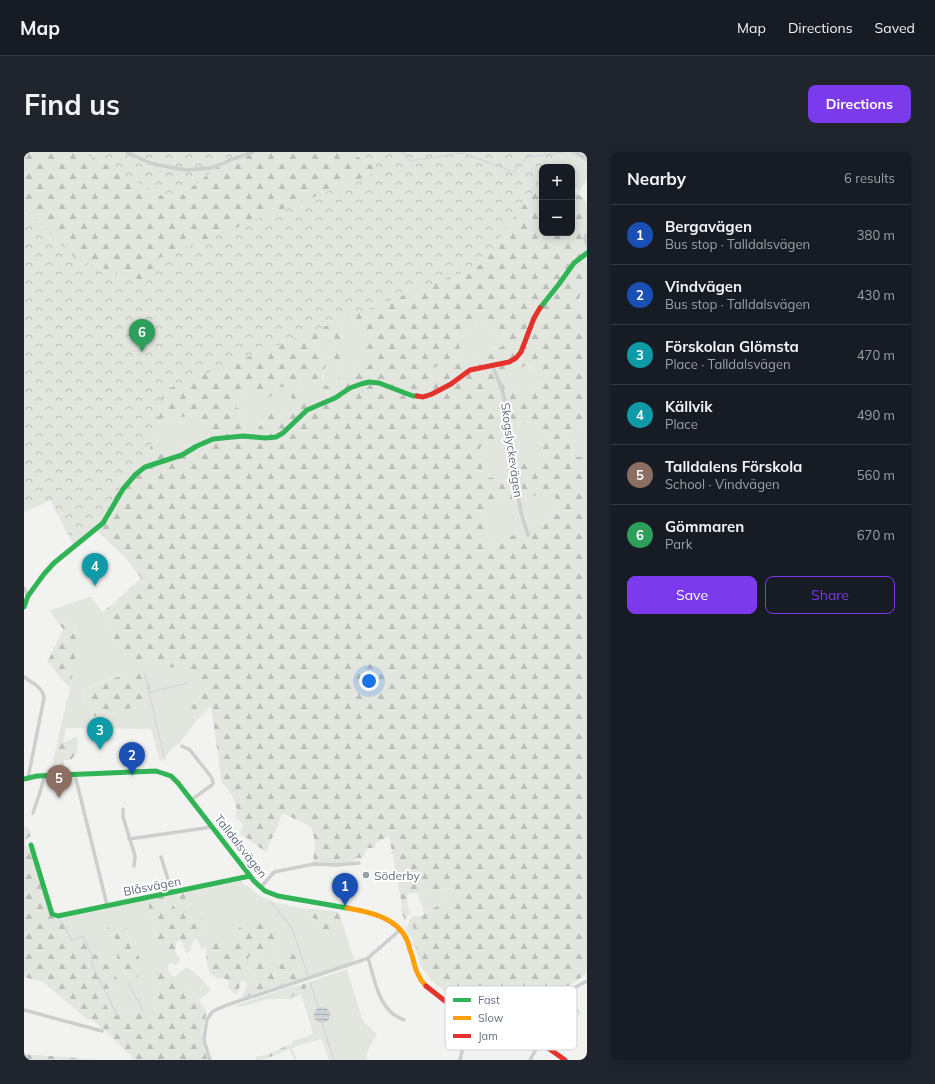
<!DOCTYPE html>
<meta charset="utf-8">
<style>
body{margin:0;font-family:Mulish,sans-serif;background:#20242c;color:#f1f3f6}
.controls{position:absolute;right:12px;top:12px;display:grid;overflow:hidden;border-radius:8px;box-shadow:0 2px 10px #0003}
.controls button{width:36px;height:36px;display:grid;place-items:center;padding:0;border:0;border-bottom:1px solid #363941;background:#171b24;color:#f1f3f6;font:20px sans-serif}
.you{position:absolute;left:345px;top:529px;width:14px;height:14px;margin:-10px;border:3px solid #fff;border-radius:50%;background:#1a73e8;box-shadow:0 0 0 6px #1a73e833}
.badge{display:grid;place-items:center;width:26px;height:26px;border-radius:50%;background:#7c3aed;color:#fff;font-size:13px;font-weight:700}
.pin{position:absolute;translate:-50% -33px;filter:drop-shadow(0 1px 2px #0008)}
.pin::after{content:'';position:absolute;top:21px;width:14px;height:12px;background:inherit;clip-path:polygon(0 0,100% 0,50% 100%)}
.list{margin:0;padding:0;list-style:none}
h2{display:flex;justify-content:space-between;align-items:center;height:52px;margin:0;padding:0 16px;font-size:17px}
h2 small{font-size:13px;font-weight:400;color:#9ea1a6}
.list li{display:grid;grid-template-columns:26px 1fr auto;gap:12px;align-items:center;box-sizing:border-box;height:60px;padding:0 16px;border-top:1px solid #363941}
.list b{display:block;font-size:15px;white-space:nowrap}
.list p{margin:0;font-size:13px;white-space:nowrap;color:#9ea1a6}
.list em{font-size:13px;font-style:normal;color:#9ea1a6}
.actions{display:flex;gap:8px;padding:12px 16px}
.actions a{flex:1;padding:9px 0;border:1px solid #7c3aed;border-radius:8px;text-align:center;font-size:14px;color:#7c3aed}
.actions .main{background:#7c3aed;color:#fff}
.map{position:relative;flex:none;width:563px;height:908px;overflow:hidden;border-radius:8px}
header{display:flex;align-items:center;gap:24px;box-sizing:border-box;height:56px;padding:0 20px;background:#171b24;border-bottom:1px solid #363941}
header strong{font-size:19px}
nav{display:flex;gap:22px;margin-inline-start:auto;font-size:14px}
.intro{display:flex;align-items:center;justify-content:space-between;box-sizing:border-box;height:96px;padding:0 24px}
h1{margin:0;font-size:28px}
.button{padding:10px 18px;border-radius:8px;background:#7c3aed;color:#fff;font-size:14px;font-weight:700}
main{display:flex;gap:24px;padding:0 24px}
aside{flex:1;background:#171b24;border-radius:8px;box-shadow:0 2px 10px #0003}
.map>svg:first-child{display:block}
.green{fill:#e2e6df;fill-rule:evenodd}
.forest{fill:url(#forest-firs);fill-rule:evenodd}
.park{fill:url(#park-crowns)}
.water{fill:url(#water-rules)}
.lines{fill:none;stroke-linecap:round;stroke-linejoin:round}
.stream{stroke:#ccd3d6;stroke-width:1}
.street{stroke:#cdcece;stroke-width:3.5}
.fast{stroke:#30b455;stroke-width:5}
.slow{stroke:#ff9f0a;stroke-width:5}
.jam{stroke:#e5322d;stroke-width:5}
.poi-dot{fill:#969ea8;stroke:#fff;stroke-width:1.5}
.labels{text-anchor:middle;dominant-baseline:central;stroke-width:4;stroke-linejoin:round;paint-order:stroke}
.street-label{font-size:12px;fill:#647080;stroke:#fff}
.poi-label{font-size:12px;fill:#647080;stroke:#fff;text-anchor:start}
.key{fill:#fff;stroke:#d0d4d9;stroke-width:1}
.key-label{font-size:11px;fill:#647080}
</style>
<header>
<strong>Map</strong>
<nav><a>Map</a><a>Directions</a><a>Saved</a></nav>
</header>
<div class="intro"><h1>Find us</h1><a class="button">Directions</a></div>
<main>
<div class="map">
<svg width="563" height="908" viewBox="0 0 563 908">
<defs>
<pattern id="forest-firs" width="22" height="20" patternUnits="userSpaceOnUse"><rect width="22" height="20" fill="#e2e6df"/><path d="M5 1l3.5 6h-7zM16 11l3.5 6h-7z" fill="#bbbfba"/></pattern>
<pattern id="park-crowns" width="20" height="18" patternUnits="userSpaceOnUse"><rect width="20" height="18" fill="#e2e6df"/><path d="M2 6a3 3 0 1 1 6 0M12 15a3 3 0 1 1 6 0" fill="none" stroke="#bbbfba"/></pattern>
<pattern id="water-rules" width="6" height="5" patternUnits="userSpaceOnUse"><rect width="6" height="5" fill="#ccd3d6"/><path d="M0 2.5h6" fill="none" stroke="#a9b0b3"/></pattern>
</defs>
<rect width="100%" height="100%" fill="#f2f3f1"/>
<!-- green -->
<path class="green" d="M 407,0 L 546,0 L 563,12 L 563,27 L 556,38 L 548,36 L 548,15 L 518,15 Z
M 563,128 L 563,166 C 556,150 552,144 563,128 Z
M 327,167 L 330,174 L 341,185 L 342,189 L 341,198 L 351,197 L 355,203 L 354,205 L 342,216 L 335,214 L 323,222 L 320,222 L 317,212 L 320,208 L 317,184 L 313,178 L 313,174 L 315,171 Z
M 461,168 C 466,176 477,185 479,195 L 462,197 L 456,205 L 448,209 L 440,206 L 436,200 L 435,190 L 439,184 Z
M 305,181 L 309,182 L 312,190 L 302,205 L 315,217 L 318,219 L 311,236 L 303,234 L 298,231 L 302,213 C 300,211 298,208 296,205 C 290,199 284,195 294,187 C 298,184 300,183 305,181 Z
M 504,212 L 513,224 L 514,228 C 509,235 501,238 493,239 C 490,237 485,229 486,225 C 488,220 500,214 504,212 Z
M 417,213 L 420,217 L 420,226 L 415,228 L 411,228 L 409,222 L 409,216 Z
M 279,229 L 283,229 L 296,230 L 303,242 L 303,246 L 285,253 C 279,247 277,239 275,231 Z
M 256,235 L 263,235 L 269,249 L 269,260 L 261,264 L 245,263 L 240,269 L 235,273 L 231,284 L 221,283 L 218,261 L 217,258 L 212,255 C 215,249 220,241 226,238 L 246,245 Z
M 177,263 L 187,286 L 168,293 L 157,295 L 137,302 L 131,303 L 129,301 L 138,266 L 162,265 Z
M 488,272 L 514,272 L 522,282 L 516,307 L 499,346 L 529,338 L 536,360 L 465,395 L 460,349 L 490,348 L 459,326 L 456,294 L 475,291 Z
M 563,278 L 563,305 L 550,305 L 542,280 Z
M 65,445 L 67,445 L 87,471 L 86,481 L 88,485 L 108,507 C 116,506 127,504 133,508 C 136,510 137,513 140,514 C 146,516 151,514 156,515 C 166,517 174,530 178,538 L 176,544 L 169,552 L 169,565 L 173,568 L 156,591 C 150,594 143,600 141,607 L 136,609 L 127,577 L 42,576 L 39,590 L 33,592 C 37,570 62,485 48,470 L 35,472 L 25,458 L 30,457 ZM 113,520 L 122,520 L 128,546 L 88,562 L 70,565 L 69,564 L 58,542 L 69,533 L 84,527 Z
M 217,729 L 219,733 L 226,735 L 235,743 L 245,749 L 280,757 L 287,763 L 302,782 L 318,775 L 319,773 L 330,807 L 329,810 L 273,828 L 274,818 L 258,799 L 251,796 L 251,793 L 252,782 L 223,770 C 214,774 212,781 208,789 L 202,793 L 200,792 L 196,784 L 183,792 L 183,795 L 178,797 L 173,787 C 176,781 178,777 181,772 L 180,768 C 174,763 169,759 165,753 L 160,752 L 162,745 L 169,742 L 171,744 L 175,742 L 174,740 L 178,737 Z
M 426,736 L 427,744 L 426,747 L 399,762 L 399,756 L 393,741 Z
M 123,748 L 131,783 L 141,801 L 156,807 L 153,813 L 145,811 C 143,819 144,819 150,825 L 163,815 L 175,824 L 187,838 L 175,848 L 163,837 L 141,820 L 130,839 L 131,842 L 138,852 L 137,854 L 121,860 L 90,863 L 87,862 L 76,843 L 76,841 L 93,833 L 90,821 L 82,812 L 80,801 L 79,800 L 68,803 L 48,788 L 36,767 ZM 96,770 L 110,787 L 112,791 L 112,797 L 116,807 L 113,814 L 114,822 L 105,825 C 99,818 94,811 92,802 L 97,799 C 98,795 93,789 91,785 L 86,785 L 84,782 Z
M 150,748 L 155,748 L 157,750 L 156,753 L 148,754 C 147,761 152,766 151,772 L 149,773 L 146,771 L 144,758 L 140,750 L 142,749 Z
M 387,765 L 391,781 L 392,799 L 387,785 L 382,778 Z
M 240,799 C 242,800 244,800 246,801 C 255,806 250,815 260,819 L 252,828 L 250,826 L 252,821 L 248,815 L 244,816 C 239,809 238,808 240,799 Z
M 228,801 L 232,805 L 229,812 L 232,820 L 223,833 L 221,830 L 217,828 L 224,806 Z
M 323,817 L 338,866 L 341,871 L 353,882 L 343,900 L 343,908 L 305,908 L 298,887 L 282,891 L 283,889 L 282,885 L 289,882 L 277,842 L 268,847 L 244,847 L 217,855 L 214,855 L 213,853 L 254,839 L 253,844 L 260,846 L 280,838 L 286,830 Z"/>
<!-- forest -->
<path class="forest" d="M 0,0 L 402,0 L 518,27 L 518,81 L 548,81 L 548,37 L 563,50 L 563,128 L 559,134 L 555,148 L 563,166 L 563,278 L 542,280 L 549,305 L 563,305 L 563,821 L 542,836 L 528,847 L 508,840 L 499,844 L 492,859 L 474,864 L 431,847 L 407,828 L 398,816 L 392,799 L 391,781 L 387,767 L 390,764 L 396,764 L 426,747 L 427,744 L 426,736 L 384,742 C 382,748 384,755 386,761 L 383,765 L 381,769 L 377,758 L 378,753 L 365,684 L 353,690 L 350,696 L 344,696 L 342,697 L 340,704 L 337,706 L 333,706 L 328,710 L 320,712 L 289,710 L 291,689 L 287,675 L 259,661 L 242,700 L 216,681 L 219,673 L 215,668 L 211,666 L 213,657 L 208,643 L 198,631 L 187,554 L 173,568 L 169,565 L 166,560 C 168,550 175,549 177,542 C 179,534 164,518 157,516 C 152,514 146,516 141,516 C 136,512 134,507 128,506 C 121,504 115,510 108,507 L 88,485 L 86,481 L 87,471 L 78,460 L 90,451 L 117,426 L 99,403 L 72,378 L 32,360 L 27,348 L 0,360 ZM 327,167 L 330,174 L 341,186 L 342,189 L 339,195 L 341,198 L 351,197 L 355,203 L 354,205 L 342,216 L 332,214 L 323,222 L 320,222 L 317,212 L 320,208 L 321,202 L 317,184 L 313,178 L 313,174 L 315,171 ZM 461,168 C 466,176 477,185 479,194 L 472,197 L 462,197 L 456,205 L 448,209 L 440,206 L 436,200 L 435,190 L 439,184 ZM 305,181 L 309,182 L 312,190 L 302,205 L 305,214 L 318,219 L 311,236 L 303,234 L 298,231 L 298,226 L 302,213 C 300,211 298,208 296,205 C 290,199 284,195 294,187 C 298,184 300,183 305,181 ZM 505,212 L 513,224 L 514,228 C 509,235 501,238 493,239 C 490,237 485,229 486,225 C 488,220 500,214 505,212 ZM 417,213 L 420,217 L 420,225 L 415,228 L 411,228 L 409,222 L 409,216 ZM 279,229 L 283,229 L 296,230 L 303,242 L 303,246 L 294,250 L 285,252 C 279,247 277,239 275,231 ZM 256,235 L 263,235 L 269,249 L 268,260 L 261,264 L 254,264 L 250,260 C 245,263 244,265 240,269 C 235,275 233,276 231,284 L 221,283 L 218,262 L 217,258 L 212,255 C 215,249 220,241 226,238 L 240,248 L 246,245 ZM 177,264 L 187,286 L 168,293 L 157,295 L 137,302 L 131,303 L 129,301 L 138,266 ZM 488,272 L 514,272 L 522,282 L 516,307 L 496,313 L 499,347 L 529,338 L 536,360 L 465,395 L 460,349 L 490,348 L 485,325 L 459,326 L 456,295 L 475,291 Z
M 48,470 C 57,481 49,522 46,535 L 42,532 L 23,509 L 25,507 L 39,477 L 35,472 Z
M 113,520 L 122,520 L 128,546 L 127,551 C 119,553 111,555 103,557 C 92,560 79,567 69,564 L 58,540 C 76,529 93,525 113,520 Z
M 52,586 L 54,588 L 53,600 L 47,608 L 40,608 L 41,619 L 27,619 L 33,592 Z
M 0,674 L 5,676 L 7,684 C 3,686 1,688 1,693 L 7,698 L 28,764 L 31,767 L 36,767 L 48,788 L 59,784 L 68,803 L 79,800 L 81,801 L 82,812 L 90,821 L 95,831 C 90,835 82,837 76,841 L 76,843 L 87,862 L 90,863 L 121,860 L 137,854 L 138,852 L 131,842 L 129,827 C 132,823 136,820 141,820 L 163,837 L 175,848 L 183,860 C 176,879 177,890 184,908 L 111,908 L 84,881 L 67,867 L 63,867 L 19,830 L 0,825 Z
M 178,737 L 174,740 L 176,747 L 175,749 L 169,742 L 162,745 L 160,752 L 165,753 C 169,759 174,763 180,767 L 181,771 C 178,777 176,781 173,787 L 170,787 L 167,794 L 167,798 L 162,802 L 158,790 L 156,788 L 153,789 L 151,799 L 156,807 C 151,805 146,804 141,801 C 133,797 126,758 123,748 ZM 153,748 L 155,748 L 157,750 L 156,753 L 148,754 C 147,761 152,766 151,772 L 149,773 L 146,771 L 144,758 L 140,750 L 142,749 Z
M 280,757 L 290,757 L 315,760 L 319,773 L 313,778 L 302,782 L 287,763 Z
M 235,764 L 241,764 C 249,770 254,779 252,789 C 251,795 250,789 251,796 C 256,799 261,799 267,801 C 276,804 274,820 273,828 L 217,846 L 223,833 L 232,821 L 229,812 L 232,805 L 228,801 L 224,806 L 213,843 L 204,836 L 205,832 L 204,828 L 199,826 L 194,827 C 191,825 188,823 186,821 C 182,815 181,797 184,791 C 185,787 190,784 193,782 L 196,784 L 200,792 L 202,792 L 208,789 C 215,772 219,771 235,764 ZM 240,799 C 242,800 244,800 246,801 C 255,806 250,815 260,819 L 252,828 L 250,826 L 251,817 L 248,815 L 244,816 C 239,810 238,807 240,799 Z
M 96,770 C 101,776 107,781 110,787 C 111,789 116,807 116,809 C 115,812 115,812 113,814 L 114,825 L 111,826 L 105,825 C 100,818 91,809 93,799 L 97,799 L 97,797 L 91,786 L 87,785 C 78,776 87,771 96,770 Z
M 286,830 C 280,841 268,846 255,846 L 253,844 L 254,839 Z
M 282,885 L 283,889 L 282,891 L 238,908 L 232,908 L 233,904 L 242,903 L 267,892 L 270,888 Z
M 0,902 L 79,908 L 0,908 Z"/>
<!-- park -->
<path class="park" d="M 59,0 L 225,0 L 205,6 L 149,50 Z
M 326,0 L 538,0 L 528,15 L 518,15 L 518,28 L 456,113 L 138,239 L 138,249 L 123,309 L 100,329 L 75,371 L 50,394 L 32,360 L 27,348 L 1,360 L 0,357 L 0,56 L 53,108 L 123,130 L 135,106 L 356,19 Z
M 552,855 L 557,862 L 547,869 L 542,862 Z"/>
<!-- water -->
<path class="water" d="M290 863a8 8 0 1 1 16 0a8 8 0 1 1-16 0Z"/>
<g class="lines">
<!-- stream -->
<path class="stream" d="M 378,0 L 386,9 L 439,1 L 490,20 L 500,8 L 507,3 L 512,4 L 540,0
M 546,0 L 563,10
M 120,521 C 125,533 126,545 129,557 C 132,574 137,590 141,607
M 126,540 L 164,531
M 244,746 L 268,776 L 284,824
M 36,767 L 48,788 L 59,784 L 68,803 L 68,813 L 93,863
M 286,830 L 294,856
M 104,831 L 120,860
M 298,871 L 310,908
M 267,898 L 272,908"/>
<!-- street -->
<path class="street" d="M 103,0 L 126,11 L 155,17 L 163,18 L 187,16 L 193,14 L 209,7 L 229,0
M 551,0 L 563,7
M 563,83 L 562,83 L 561,87 L 563,93
M 468,213 L 478,237 L 480,246 L 492,330 L 497,361 L 504,383
M 0,436 L 4,444
M 0,525 C 8,531 19,535 20,546 L 4,626
M 158,594 L 166,598 L 188,626 L 189,631 L 188,633 L 167,648
M 51,623 L 83,753
M 99,657 L 99,665 L 111,704 L 110,714
M 9,661 L 17,637 L 20,624
M 105,687 L 188,675
M 137,705 L 148,740
M 237,735 L 250,720 L 290,712 L 313,713 L 335,711
M 344,806 C 350,824 353,849 369,862 C 372,864 376,866 380,868
M 0,858 L 78,879
M 503,881 L 510,869 L 525,856 L 545,839 L 559,831 L 563,829
M 186,908 L 181,892 L 180,886 L 183,867 L 189,859 L 203,853 L 339,808 L 344,806 L 376,778
M 436,908 L 447,862
M 506,908 L 516,890"/>
<!-- fast -->
<path class="fast" d="M 516,156 L 535,132 L 550,111 L 563,101
M 0,455 L 4,444 L 20,422 L 30,411 L 79,371 L 99,337 L 112,322 L 121,315 L 158,303 L 173,294 L 189,287 L 219,284 L 242,286 L 252,285 L 259,281 L 283,258 L 311,246 L 326,236 L 337,232 L 345,230 L 355,231 L 389,244 L 393,244
M 0,627 L 13,624 L 132,619 L 147,624 L 154,631 L 230,729 L 241,739 L 254,744 L 323,756
M 7,693 L 28,762 L 34,764 L 226,724"/>
<!-- slow -->
<path class="slow" d="M 323,756 C 345,760 373,765 383,788 C 385,793 386,799 388,803 C 391,815 393,825 402,834"/>
<!-- jam -->
<path class="jam" d="M 393,244 L 399,245 L 408,242 L 427,232 L 446,218 L 485,210 L 492,206 L 497,200 L 510,166 L 516,156
M 402,834 L 421,849 L 438,858 L 503,881 L 541,908"/>
</g>
<!-- markers -->
<circle class="poi-dot" cx="342" cy="723" r="4"/>
<g class="labels">
<!-- street labels -->
<g class="street-label">
<text transform="translate(488 298) rotate(82)">Skogslyckevägen</text>
<text transform="translate(217 694) rotate(52)">Talldalsvägen</text>
<text transform="translate(128 734) rotate(-11)">Blåsvägen</text>
</g>
<!-- poi labels -->
<g class="poi-label">
<text x="350" y="723">Söderby</text>
</g>
</g>
<!-- legend -->
<rect x="421" y="834" width="132" height="64" rx="6" class="key"/>
<rect x="429" y="846" width="18" height="4" fill="#30b455"/>
<rect x="429" y="864" width="18" height="4" fill="#ff9f0a"/>
<rect x="429" y="882" width="18" height="4" fill="#e5322d"/>
<g class="key-label">
<text x="454" y="852">Fast</text>
<text x="454" y="870">Slow</text>
<text x="454" y="888">Jam</text>
</g>
</svg>
<div class="controls">
<button>+</button>
<button>−</button>
</div>
<div class="you"></div>
<div class="pin badge" style="left:321px;top:754px;background:#1a4fb4">1</div>
<div class="pin badge" style="left:108px;top:623px;background:#1a4fb4">2</div>
<div class="pin badge" style="left:76px;top:598px;background:#0f9aa8">3</div>
<div class="pin badge" style="left:71px;top:434px;background:#0f9aa8">4</div>
<div class="pin badge" style="left:35px;top:646px;background:#8d6e63">5</div>
<div class="pin badge" style="left:118px;top:200px;background:#2e9e5b">6</div>
</div>
<aside>
<h2>Nearby<small>6 results</small></h2>
<ul class="list">
<li><span class="badge" style="background:#1a4fb4">1</span><div><b>Bergavägen</b><p>Bus stop · Talldalsvägen</p></div><em>380 m</em></li>
<li><span class="badge" style="background:#1a4fb4">2</span><div><b>Vindvägen</b><p>Bus stop · Talldalsvägen</p></div><em>430 m</em></li>
<li><span class="badge" style="background:#0f9aa8">3</span><div><b>Förskolan Glömsta</b><p>Place · Talldalsvägen</p></div><em>470 m</em></li>
<li><span class="badge" style="background:#0f9aa8">4</span><div><b>Källvik</b><p>Place</p></div><em>490 m</em></li>
<li><span class="badge" style="background:#8d6e63">5</span><div><b>Talldalens Förskola</b><p>School · Vindvägen</p></div><em>560 m</em></li>
<li><span class="badge" style="background:#2e9e5b">6</span><div><b>Gömmaren</b><p>Park</p></div><em>670 m</em></li>
</ul>
<div class="actions"><a class="main">Save</a><a>Share</a></div>
</aside>
</main>
